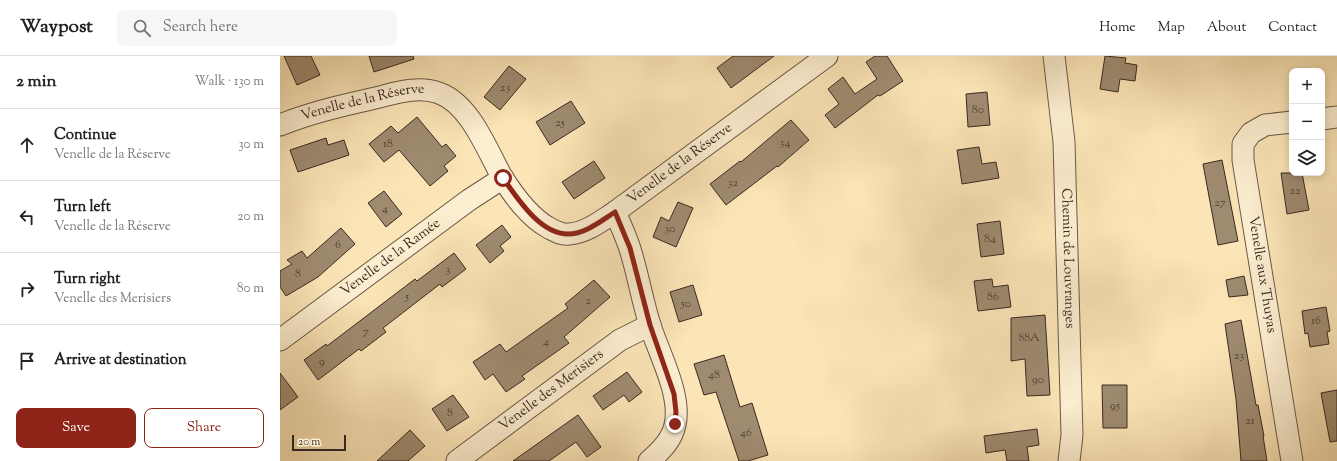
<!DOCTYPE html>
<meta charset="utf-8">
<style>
body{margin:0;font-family:"Sorts Mill Goudy",serif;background:#f6f6f6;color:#222}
.controls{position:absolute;right:12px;top:12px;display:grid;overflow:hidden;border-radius:8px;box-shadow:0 2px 10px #0003}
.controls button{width:36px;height:36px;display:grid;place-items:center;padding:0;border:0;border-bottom:1px solid #e0e0e0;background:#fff;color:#222;font:20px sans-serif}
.scale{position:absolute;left:12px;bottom:10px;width:54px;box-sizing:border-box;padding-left:4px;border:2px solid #3a2923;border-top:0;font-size:11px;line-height:14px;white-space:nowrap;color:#3a2923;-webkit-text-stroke:3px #fceed0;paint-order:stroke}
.stop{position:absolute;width:12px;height:12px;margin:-9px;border:3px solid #8f2418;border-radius:50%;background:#fff}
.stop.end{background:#8f2418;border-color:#fff;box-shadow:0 1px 4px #0008}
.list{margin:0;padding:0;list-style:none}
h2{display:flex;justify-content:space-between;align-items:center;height:52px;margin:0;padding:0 16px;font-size:17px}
h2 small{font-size:13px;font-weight:400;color:#767676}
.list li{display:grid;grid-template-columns:26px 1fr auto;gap:12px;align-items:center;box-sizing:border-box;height:72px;padding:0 16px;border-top:1px solid #e0e0e0}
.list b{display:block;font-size:15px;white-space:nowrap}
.list p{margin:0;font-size:13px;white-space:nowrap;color:#767676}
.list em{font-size:13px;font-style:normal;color:#767676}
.actions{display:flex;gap:8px;padding:12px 16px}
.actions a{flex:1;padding:9px 0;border:1px solid #8f2418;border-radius:8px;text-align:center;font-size:14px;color:#8f2418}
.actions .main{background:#8f2418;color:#fff}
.icon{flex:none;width:22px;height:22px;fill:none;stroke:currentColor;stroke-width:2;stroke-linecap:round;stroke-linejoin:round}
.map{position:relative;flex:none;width:1057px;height:405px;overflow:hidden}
header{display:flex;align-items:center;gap:24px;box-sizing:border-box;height:56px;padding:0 20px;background:#fff;border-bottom:1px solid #e0e0e0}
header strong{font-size:19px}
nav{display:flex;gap:22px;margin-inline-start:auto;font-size:14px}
.search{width:280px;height:36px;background:#f6f6f6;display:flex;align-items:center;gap:10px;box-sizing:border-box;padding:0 14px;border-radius:8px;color:#767676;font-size:15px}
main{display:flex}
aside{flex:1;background:#fff}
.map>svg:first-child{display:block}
.building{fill:#9e8b70;stroke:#3a2923}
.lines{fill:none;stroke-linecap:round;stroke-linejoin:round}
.minor-casing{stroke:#6a5848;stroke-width:23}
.minor{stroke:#fceed0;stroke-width:21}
.route{stroke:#8f2418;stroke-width:5}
.labels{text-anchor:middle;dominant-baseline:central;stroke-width:4;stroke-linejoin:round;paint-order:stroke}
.number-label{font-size:12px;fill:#534236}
.street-label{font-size:14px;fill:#3a2923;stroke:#fceed0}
</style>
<header>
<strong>Waypost</strong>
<div class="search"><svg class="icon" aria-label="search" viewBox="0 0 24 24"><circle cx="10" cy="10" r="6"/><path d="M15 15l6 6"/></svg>Search here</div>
<nav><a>Home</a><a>Map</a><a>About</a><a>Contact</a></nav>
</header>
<main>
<aside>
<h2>2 min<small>Walk · 130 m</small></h2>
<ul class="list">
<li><svg class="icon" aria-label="ahead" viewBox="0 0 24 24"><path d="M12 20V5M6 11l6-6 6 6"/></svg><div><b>Continue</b><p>Venelle de la Réserve</p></div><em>30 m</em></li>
<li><svg class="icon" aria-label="left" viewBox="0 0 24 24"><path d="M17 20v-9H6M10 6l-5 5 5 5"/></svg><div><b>Turn left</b><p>Venelle de la Réserve</p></div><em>20 m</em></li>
<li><svg class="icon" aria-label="right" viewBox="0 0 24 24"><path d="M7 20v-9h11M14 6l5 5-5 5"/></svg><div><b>Turn right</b><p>Venelle des Merisiers</p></div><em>80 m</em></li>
<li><svg class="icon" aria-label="arrive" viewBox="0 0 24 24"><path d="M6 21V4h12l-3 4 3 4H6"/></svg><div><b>Arrive at destination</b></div></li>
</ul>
<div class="actions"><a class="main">Save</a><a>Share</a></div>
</aside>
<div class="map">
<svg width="1057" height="405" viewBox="0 0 1057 405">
<rect width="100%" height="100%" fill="#fbe5b7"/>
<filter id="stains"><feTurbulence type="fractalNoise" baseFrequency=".005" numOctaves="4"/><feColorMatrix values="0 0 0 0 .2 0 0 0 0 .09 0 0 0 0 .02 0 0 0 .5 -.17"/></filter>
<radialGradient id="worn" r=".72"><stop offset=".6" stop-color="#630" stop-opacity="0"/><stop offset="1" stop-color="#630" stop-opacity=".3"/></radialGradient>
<!-- building -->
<path class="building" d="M 4,0 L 31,0 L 40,19 L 17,29 Z
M 89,0 L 133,0 L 134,3 L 94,16 Z
M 453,0 L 494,0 L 451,32 L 437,12 Z
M 595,0 L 607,0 L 623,25 L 600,40 L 598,39 L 555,72 L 545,59 L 559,48 L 548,33 L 563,21 L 575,38 L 597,23 L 586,6 Z
M 825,0 L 846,2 L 845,7 L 857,9 L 855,25 L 840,23 L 838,36 L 820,33 Z
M 229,10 L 246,23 L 220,54 L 204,41 Z
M 707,36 L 710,69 L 688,71 L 686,38 Z
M 291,45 L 305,67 L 270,89 L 256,66 Z
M 137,61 L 162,91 L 166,88 L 176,100 L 164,110 L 168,115 L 150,130 L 119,94 L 104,106 L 89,88 L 111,70 L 118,77 Z
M 511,64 L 529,84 L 498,111 L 497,110 L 446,149 L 430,128 L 460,105 L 461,106 Z
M 46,82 L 48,89 L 64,84 L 69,99 L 18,116 L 10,94 Z
M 699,91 L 702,108 L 716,106 L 719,122 L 682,128 L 677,94 Z
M 942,104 L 958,185 L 938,189 L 923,108 Z
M 314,105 L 325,122 L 294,143 L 282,126 Z
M 1001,117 L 1022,117 L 1029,154 L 1007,158 Z
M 104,135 L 122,158 L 106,171 L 88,147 Z
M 398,146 L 413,152 L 396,191 L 373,181 L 381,161 L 389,165 Z
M 720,165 L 724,198 L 701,201 L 697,168 Z
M 222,169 L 231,181 L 220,190 L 224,195 L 210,207 L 196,189 Z
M 61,172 L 75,188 L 38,221 L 6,240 L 0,231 L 0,215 L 12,208 L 7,204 L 22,195 L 27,202 Z
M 174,197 L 186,213 L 162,231 L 160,228 L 103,272 L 106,276 L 81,295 L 79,293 L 38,324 L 24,304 L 46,288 L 47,290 L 135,223 L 137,225 Z
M 964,220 L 968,239 L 949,241 L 946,224 Z
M 712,223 L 713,231 L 728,229 L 731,251 L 698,255 L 694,225 Z
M 314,224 L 330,241 L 284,281 L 289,287 L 242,320 L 245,323 L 226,336 L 213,318 L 205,324 L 193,306 L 220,288 L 226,296 L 288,252 L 285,248 Z
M 413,229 L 422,259 L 399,266 L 390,236 Z
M 1046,251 L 1050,275 L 1047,276 L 1049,288 L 1030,291 L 1028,277 L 1025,278 L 1022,255 Z
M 765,259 L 770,339 L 747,340 L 745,303 L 731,305 L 731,262 Z
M 961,264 L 976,349 L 978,349 L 984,380 L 983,380 L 987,405 L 961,405 L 956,343 L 945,268 Z
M 444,299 L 460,351 L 472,347 L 488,399 L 468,405 L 459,405 L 436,336 L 424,339 L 414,308 Z
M 347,316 L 362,336 L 349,346 L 344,339 L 323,354 L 313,340 Z
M 0,317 L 18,341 L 0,354 Z
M 822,329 L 847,329 L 847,372 L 823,372 Z
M 1057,334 L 1057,385 L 1050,386 L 1041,337 Z
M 173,339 L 189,361 L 167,375 L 152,353 Z
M 298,359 L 321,391 L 307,401 L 296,386 L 269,405 L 233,405 Z
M 757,373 L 759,389 L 747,391 L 749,405 L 727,405 L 725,394 L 706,397 L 704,380 Z
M 130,374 L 145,390 L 128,405 L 97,405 Z"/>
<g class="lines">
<defs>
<g id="minor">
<path id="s1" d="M 774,0 L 784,86 L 792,379 L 789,405"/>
<path d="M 1042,63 L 1057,61"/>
<path id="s2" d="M 1012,66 L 985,69 L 971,77 L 963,88 L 963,104 L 1012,405"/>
<path id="s3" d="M 0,69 C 30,57 60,50 91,43 C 113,38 137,29 159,37 C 190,48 207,94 222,121 C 234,140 249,161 269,172 C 275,175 281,179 289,178 C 306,177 321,165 335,156 L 547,0"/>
<path d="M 335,156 C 340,168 346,180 350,193 C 358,218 362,244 370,269 C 379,298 402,339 395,369 C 392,384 381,395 369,405"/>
<path id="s4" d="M 0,284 L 189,144 L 223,122"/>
<path id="s5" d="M 177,405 L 340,284 L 370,269"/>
</g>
</defs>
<!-- minor casing -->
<use href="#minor" class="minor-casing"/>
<!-- minor -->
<use href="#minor" class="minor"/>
</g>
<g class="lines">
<!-- route -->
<path class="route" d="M 223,122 C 237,142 260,178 288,178 C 305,178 321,165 335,156 L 350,192 L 370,269 L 394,338 L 396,356 L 395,368"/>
</g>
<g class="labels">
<!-- number labels -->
<g class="number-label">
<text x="225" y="32">23</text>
<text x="698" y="54">80</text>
<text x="280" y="67">25</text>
<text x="505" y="87">34</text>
<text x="108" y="88">18</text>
<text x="453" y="127">32</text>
<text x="1015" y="135">22</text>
<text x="940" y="147">27</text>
<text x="105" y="153">4</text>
<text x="390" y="173">30</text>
<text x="710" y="183">84</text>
<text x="58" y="189">6</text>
<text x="168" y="214">3</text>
<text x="18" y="218">8</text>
<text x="127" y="241">5</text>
<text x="713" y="241">86</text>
<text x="308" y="245">2</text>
<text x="406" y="248">50</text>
<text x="1036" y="265">16</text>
<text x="86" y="276">7</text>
<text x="749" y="282">88A</text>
<text x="266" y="286">4</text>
<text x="959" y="300">23</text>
<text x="42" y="306">9</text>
<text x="434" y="319">48</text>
<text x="758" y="324">90</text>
<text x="835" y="350">95</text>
<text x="170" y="357">8</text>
<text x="970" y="365">21</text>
<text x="466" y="377">46</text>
</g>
<!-- street labels -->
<g class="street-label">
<text stroke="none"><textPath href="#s3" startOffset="86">Venelle de la Réserve</textPath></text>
<text stroke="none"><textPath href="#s3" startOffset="495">Venelle de la Réserve</textPath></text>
<text stroke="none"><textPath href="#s4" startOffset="138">Venelle de la Ramée</textPath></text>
<text stroke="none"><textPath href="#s1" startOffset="203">Chemin de Louvranges</textPath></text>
<text stroke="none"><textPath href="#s2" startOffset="189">Venelle aux Thuyas</textPath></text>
<text stroke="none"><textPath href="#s5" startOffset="118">Venelle des Merisiers</textPath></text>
</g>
</g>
<rect width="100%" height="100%" filter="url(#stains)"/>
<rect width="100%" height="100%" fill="url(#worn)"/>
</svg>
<div class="controls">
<button>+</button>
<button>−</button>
<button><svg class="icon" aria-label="layers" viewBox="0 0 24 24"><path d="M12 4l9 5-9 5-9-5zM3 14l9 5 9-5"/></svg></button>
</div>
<div class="scale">20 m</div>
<div class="stop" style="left:223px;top:122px"></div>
<div class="stop end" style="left:395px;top:368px"></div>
</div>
</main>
